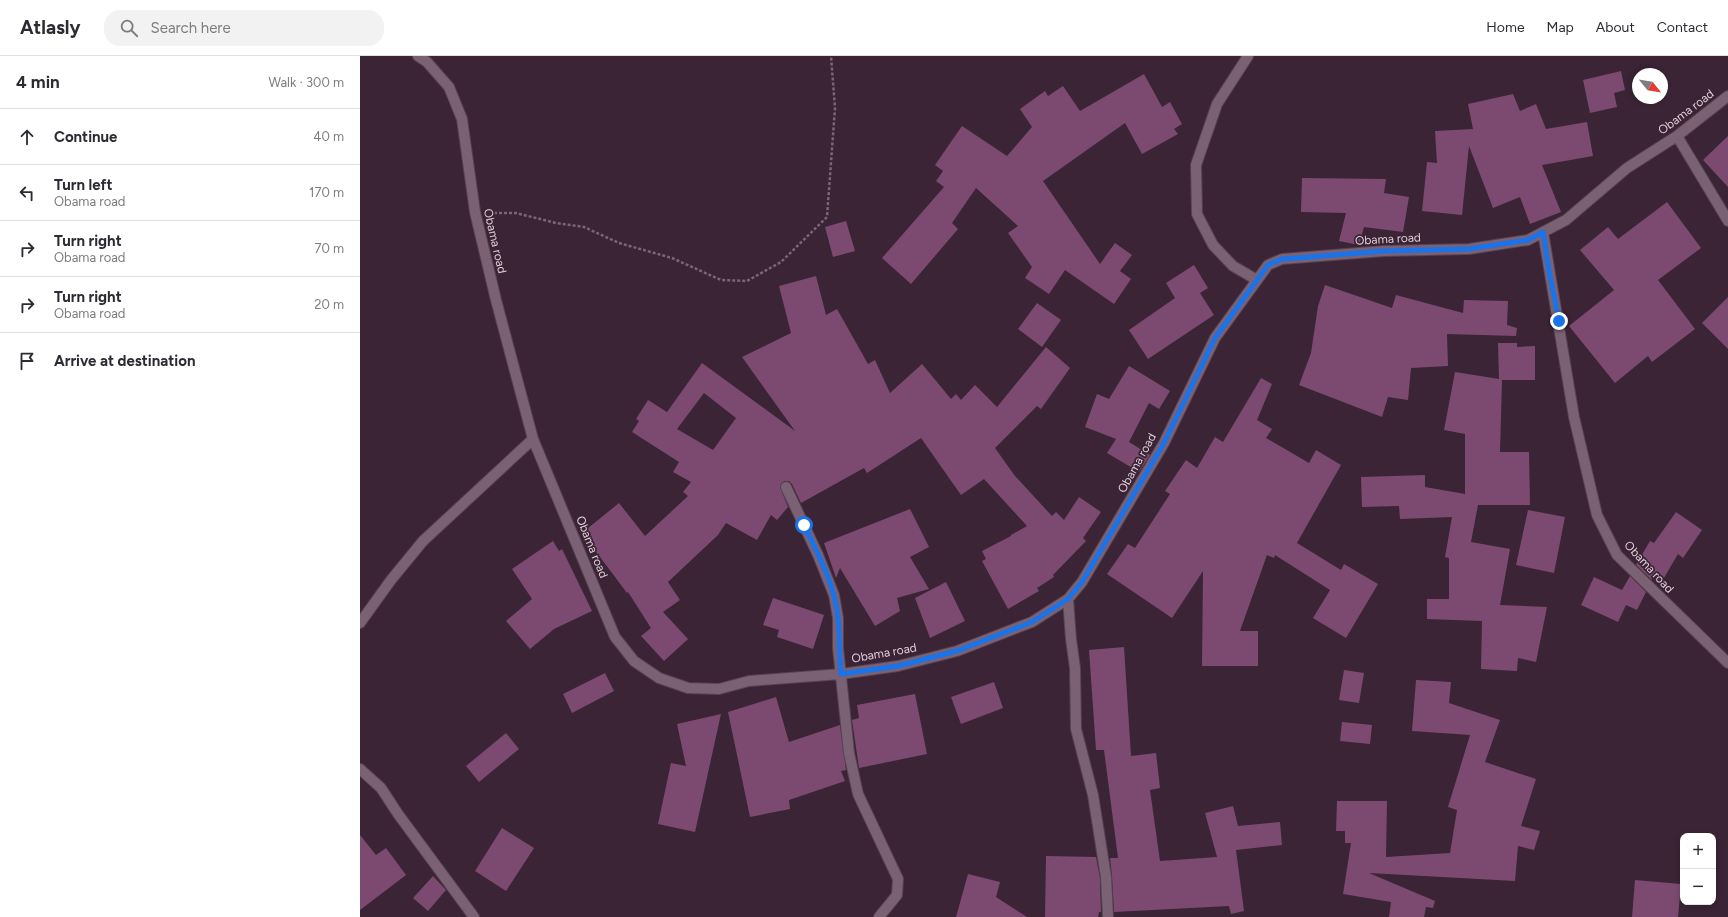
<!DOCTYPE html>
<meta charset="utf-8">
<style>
body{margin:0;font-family:Figtree,sans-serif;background:#f2f2f3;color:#2b2b33}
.controls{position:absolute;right:12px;bottom:12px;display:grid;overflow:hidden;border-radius:8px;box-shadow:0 2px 6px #0003}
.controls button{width:36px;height:36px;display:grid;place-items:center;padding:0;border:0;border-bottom:1px solid #e1e1e2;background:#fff;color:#2b2b33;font:20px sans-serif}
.compass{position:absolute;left:1272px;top:12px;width:36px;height:36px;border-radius:50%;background:#fff;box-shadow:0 2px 6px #0003;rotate:120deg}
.stop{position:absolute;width:12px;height:12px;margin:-9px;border:3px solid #1a73e8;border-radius:50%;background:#fff}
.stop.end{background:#1a73e8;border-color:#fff;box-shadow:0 1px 4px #0008}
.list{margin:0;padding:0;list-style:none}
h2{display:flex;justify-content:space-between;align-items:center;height:52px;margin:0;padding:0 16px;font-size:17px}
h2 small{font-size:13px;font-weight:400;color:#7c7c81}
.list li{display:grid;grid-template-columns:26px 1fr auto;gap:12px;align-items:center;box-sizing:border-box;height:56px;padding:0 16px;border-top:1px solid #e1e1e2}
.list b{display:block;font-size:15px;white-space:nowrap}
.list p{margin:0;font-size:13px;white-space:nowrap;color:#7c7c81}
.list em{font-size:13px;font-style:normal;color:#7c7c81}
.icon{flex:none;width:22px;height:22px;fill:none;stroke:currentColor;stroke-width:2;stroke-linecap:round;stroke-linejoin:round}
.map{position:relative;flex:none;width:1368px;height:861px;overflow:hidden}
header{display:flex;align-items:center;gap:24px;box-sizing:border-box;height:56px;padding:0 20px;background:#fff;border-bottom:1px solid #e1e1e2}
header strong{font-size:19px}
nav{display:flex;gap:22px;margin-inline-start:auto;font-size:14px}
.search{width:280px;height:36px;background:#f2f2f3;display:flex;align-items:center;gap:10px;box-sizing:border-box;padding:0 14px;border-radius:16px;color:#7c7c81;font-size:15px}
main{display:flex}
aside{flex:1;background:#fff}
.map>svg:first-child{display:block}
.building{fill:#7c4a70;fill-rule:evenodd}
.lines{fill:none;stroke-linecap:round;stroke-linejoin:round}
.minor-casing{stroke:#564352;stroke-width:12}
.path{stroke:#7a6675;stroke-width:2.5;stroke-dasharray:3 2;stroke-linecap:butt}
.minor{stroke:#7b6174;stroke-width:10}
.route{stroke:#1a73e8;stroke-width:5}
.labels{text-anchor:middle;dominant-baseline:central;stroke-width:3.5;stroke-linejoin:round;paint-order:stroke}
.street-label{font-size:12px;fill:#dfd0db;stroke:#3b2435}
</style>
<header>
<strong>Atlasly</strong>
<div class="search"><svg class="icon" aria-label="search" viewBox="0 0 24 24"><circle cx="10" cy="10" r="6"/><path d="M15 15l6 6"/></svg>Search here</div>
<nav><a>Home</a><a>Map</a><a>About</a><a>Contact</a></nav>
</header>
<main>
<aside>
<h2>4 min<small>Walk · 300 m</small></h2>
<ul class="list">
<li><svg class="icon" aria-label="ahead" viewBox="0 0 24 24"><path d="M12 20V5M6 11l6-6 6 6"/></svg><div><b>Continue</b></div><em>40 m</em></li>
<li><svg class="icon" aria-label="left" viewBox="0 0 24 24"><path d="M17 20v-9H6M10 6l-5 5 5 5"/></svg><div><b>Turn left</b><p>Obama road</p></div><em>170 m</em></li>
<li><svg class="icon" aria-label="right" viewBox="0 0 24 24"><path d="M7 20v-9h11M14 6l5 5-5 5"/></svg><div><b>Turn right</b><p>Obama road</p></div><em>70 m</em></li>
<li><svg class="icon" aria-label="right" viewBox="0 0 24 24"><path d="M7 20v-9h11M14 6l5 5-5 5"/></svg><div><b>Turn right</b><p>Obama road</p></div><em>20 m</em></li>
<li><svg class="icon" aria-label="arrive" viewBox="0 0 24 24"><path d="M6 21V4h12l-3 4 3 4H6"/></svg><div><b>Arrive at destination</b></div></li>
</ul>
</aside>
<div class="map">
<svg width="1368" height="861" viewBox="0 0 1368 861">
<rect width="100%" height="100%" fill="#3b2435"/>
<!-- building -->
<path class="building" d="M 1261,15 L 1265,34 L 1254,37 L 1257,51 L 1230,57 L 1223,24 Z
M 784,18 L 802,51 L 810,46 L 822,68 L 814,73 L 818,78 L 782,98 L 765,67 L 683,125 L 740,208 L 755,187 L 772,199 L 760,215 L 771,223 L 754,248 L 705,214 L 689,238 L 665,222 L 672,211 L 648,177 L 658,170 L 616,132 L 592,167 L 598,173 L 551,228 L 522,202 L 584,131 L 576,125 L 583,115 L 575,109 L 602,70 L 647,100 L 672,71 L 660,53 L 685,35 L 688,40 L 703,30 L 720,55 Z
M 1153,38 L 1160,55 L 1176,48 L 1186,73 L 1227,66 L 1233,100 L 1182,109 L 1201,156 L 1170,168 L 1160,141 L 1133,152 L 1109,90 L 1102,159 L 1062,155 L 1067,106 L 1077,107 L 1075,75 L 1113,73 L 1108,48 Z
M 1368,80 L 1368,131 L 1343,104 Z
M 942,122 L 1026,123 L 1024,137 L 1049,141 L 1043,176 L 1004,171 L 999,189 L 979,185 L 986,157 L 941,156 Z
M 1307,146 L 1341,192 L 1298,224 L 1335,273 L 1292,306 L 1288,300 L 1255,327 L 1209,270 L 1254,234 L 1220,194 L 1248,171 L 1258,183 Z
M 486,165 L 495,195 L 473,201 L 465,171 Z
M 834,209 L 848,232 L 840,237 L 854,259 L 788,303 L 769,274 L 815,242 L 806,227 Z
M 456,220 L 466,259 L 477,253 L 508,308 L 515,304 L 530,337 L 562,308 L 591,343 L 596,338 L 601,344 L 615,329 L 637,351 L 686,291 L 710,312 L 681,353 L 677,350 L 635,392 L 655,420 L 692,460 L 696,456 L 704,464 L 719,441 L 741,456 L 723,482 L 726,485 L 693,519 L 694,521 L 677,532 L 679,535 L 648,553 L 622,505 L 626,503 L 622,495 L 651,480 L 651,479 L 667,470 L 624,423 L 601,439 L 561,382 L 507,417 L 504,412 L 441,447 L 432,428 L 429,425 L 424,425 L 420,431 L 428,451 L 417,464 L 411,459 L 397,484 L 366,467 L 358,479 L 308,526 L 320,544 L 303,556 L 328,583 L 304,605 L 281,580 L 291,572 L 268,536 L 267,537 L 222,477 L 259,447 L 285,480 L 328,440 L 323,436 L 331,426 L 313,416 L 319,406 L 272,376 L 279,365 L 276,363 L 288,344 L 307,356 L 342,307 L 435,375 L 382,301 L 431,277 L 419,230 ZM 344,337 L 376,362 L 353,394 L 317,373 Z
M 965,229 L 1032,252 L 1036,239 L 1103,257 L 1104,244 L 1148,245 L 1147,269 L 1157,272 L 1156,280 L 1087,278 L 1088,310 L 1051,312 L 1048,344 L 1028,341 L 1022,361 L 939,329 L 951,297 L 958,250 Z
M 1368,241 L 1368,293 L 1342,267 Z
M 677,247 L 701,264 L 682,291 L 658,273 Z
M 1138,287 L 1157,287 L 1157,291 L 1175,290 L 1175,324 L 1142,324 L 1140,396 L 1169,396 L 1170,449 L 1118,449 L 1111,486 L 1150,493 L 1140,549 L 1187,551 L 1176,606 L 1158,602 L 1157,615 L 1121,613 L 1122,565 L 1067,563 L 1067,543 L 1089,543 L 1089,502 L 1085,501 L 1092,461 L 1040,463 L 1039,450 L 1002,451 L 1001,421 L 1065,419 L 1065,431 L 1105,438 L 1105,378 L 1084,374 L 1095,316 L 1139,323 Z
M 769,310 L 810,335 L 799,353 L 789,347 L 769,386 L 790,399 L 779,416 L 747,397 L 756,383 L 725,371 L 737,338 L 749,343 Z
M 901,322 L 912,328 L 897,364 L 912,373 L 906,382 L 949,407 L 956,394 L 981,409 L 937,487 L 981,514 L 984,508 L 1018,528 L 986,582 L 953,562 L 970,534 L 915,499 L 914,502 L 907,499 L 880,575 L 898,575 L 898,610 L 842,610 L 843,515 L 812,562 L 747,518 L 768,488 L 775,492 L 810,438 L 805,435 L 826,404 L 837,412 L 855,381 L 863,386 Z
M 550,453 L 569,491 L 550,501 L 569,533 L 537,542 L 540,555 L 515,570 L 480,512 L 476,522 L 464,487 Z
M 1168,454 L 1205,461 L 1194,517 L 1156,509 Z
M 1316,456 L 1342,474 L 1323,502 L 1318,498 L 1301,527 L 1292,522 L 1292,524 L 1276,509 L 1290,485 L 1294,487 Z
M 193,485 L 199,495 L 202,493 L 232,555 L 194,573 L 170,593 L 146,565 L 172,543 L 152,513 Z
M 1270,520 L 1286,536 L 1277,554 L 1266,549 L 1258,566 L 1221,549 L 1234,521 L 1262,534 Z
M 586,526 L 605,565 L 570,582 L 555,542 Z
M 413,542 L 464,559 L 453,593 L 417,581 L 419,574 L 403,569 Z
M 764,591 L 771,700 L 796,697 L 800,732 L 790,734 L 800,805 L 857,801 L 845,757 L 873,750 L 878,770 L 920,766 L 922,789 L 876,794 L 884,855 L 871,858 L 869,850 L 754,856 L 752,821 L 750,802 L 758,802 L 744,694 L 736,694 L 729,594 Z
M 984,614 L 1004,617 L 999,647 L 979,644 Z
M 245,617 L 254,635 L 212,657 L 203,638 Z
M 1056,624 L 1091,626 L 1089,647 L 1140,664 L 1125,706 L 1176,723 L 1161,770 L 1180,775 L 1174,794 L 1158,790 L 1155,825 L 1009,817 L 1075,845 L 1073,852 L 1066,851 L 1064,861 L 1029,861 L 1031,846 L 983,838 L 991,787 L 985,787 L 985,775 L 976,775 L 977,745 L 1027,745 L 1026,801 L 1090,797 L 1097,754 L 1088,751 L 1110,679 L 1052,675 Z
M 634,626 L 643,652 L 601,668 L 591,641 Z
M 555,638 L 567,698 L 499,712 L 492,664 L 499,662 L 497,649 Z
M 416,641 L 429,686 L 480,669 L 486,714 L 481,715 L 485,725 L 429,744 L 430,753 L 390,761 L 368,656 Z
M 361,658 L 335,776 L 298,768 L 311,707 L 326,710 L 317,668 Z
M 982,666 L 1012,669 L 1010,688 L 980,685 Z
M 146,677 L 159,693 L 119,726 L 106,710 Z
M 142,772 L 174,792 L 146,835 L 115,815 Z
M 0,779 L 16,799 L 26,792 L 46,819 L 0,854 Z
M 686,800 L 736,801 L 740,822 L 741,856 L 739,856 L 738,861 L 685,861 Z
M 608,818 L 640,826 L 636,841 L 667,861 L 596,861 Z
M 73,820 L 86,834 L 68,855 L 53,842 Z
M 1275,824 L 1321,828 L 1318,861 L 1272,861 Z"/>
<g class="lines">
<defs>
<path id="minor" d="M 58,0 L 67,6 L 89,31 L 102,63 L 115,156 L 136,244 L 173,383 L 255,581 L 274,605 L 299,622 L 328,632 L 359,633 L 389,625 L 481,618 L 538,610 L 597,595 L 672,566 L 708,543 L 722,526 L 804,387 L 855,282 L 908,209 L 922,203 L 1024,195 L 1109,193 L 1168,184 L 1206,164 L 1267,112 L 1317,80 L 1368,40
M 888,0 L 857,48 L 836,109 L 837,158 L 853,189 L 873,210 L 897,224
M 1317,80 L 1368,165
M 1183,176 L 1214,361 L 1237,459 L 1257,499 L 1368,607
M 426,431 L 458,499 L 474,539 L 478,562 L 478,592 L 489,697 L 498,738 L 538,823 L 537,839 L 519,861
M 708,543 L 711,583 L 715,612 L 716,673 L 733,739 L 746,821 L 748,861
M 0,567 L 31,524 L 63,485 L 173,383
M 0,713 L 21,732 L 38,758 L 114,861"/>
</defs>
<!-- minor casing -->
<use href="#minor" class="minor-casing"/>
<!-- path -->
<path class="path" d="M 134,157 L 156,157 L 196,167 L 224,171 L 259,187 L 312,202 L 361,224 L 387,225 L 421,206 L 467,161 L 475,52 L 471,0"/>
<!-- minor -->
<use href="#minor" class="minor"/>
</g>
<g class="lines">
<!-- route -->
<path class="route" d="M 444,469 C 458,498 475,529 478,562 C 480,580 479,599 481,618 L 538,610 L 597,595 L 672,566 L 708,543 L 722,526 L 804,387 L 855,282 L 908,209 L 922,203 L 937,202 L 1024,195 L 1109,193 L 1168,184 L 1183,176 L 1189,215 L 1199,265"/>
</g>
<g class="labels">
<!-- street labels -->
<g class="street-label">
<text transform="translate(1326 56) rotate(-37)">Obama road</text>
<text transform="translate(1028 183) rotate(-3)">Obama road</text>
<text transform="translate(135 185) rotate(77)">Obama road</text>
<text transform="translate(777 407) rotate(-61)">Obama road</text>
<text transform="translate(232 491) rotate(68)">Obama road</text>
<text transform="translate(1289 511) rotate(47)">Obama road</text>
<text transform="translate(524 597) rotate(-10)">Obama road</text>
</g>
</g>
</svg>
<div class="controls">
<button>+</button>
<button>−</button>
</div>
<svg class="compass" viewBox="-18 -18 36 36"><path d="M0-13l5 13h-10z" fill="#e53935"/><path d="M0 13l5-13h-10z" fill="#7c7c81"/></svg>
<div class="stop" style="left:444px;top:469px"></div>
<div class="stop end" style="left:1199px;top:265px"></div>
</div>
</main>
